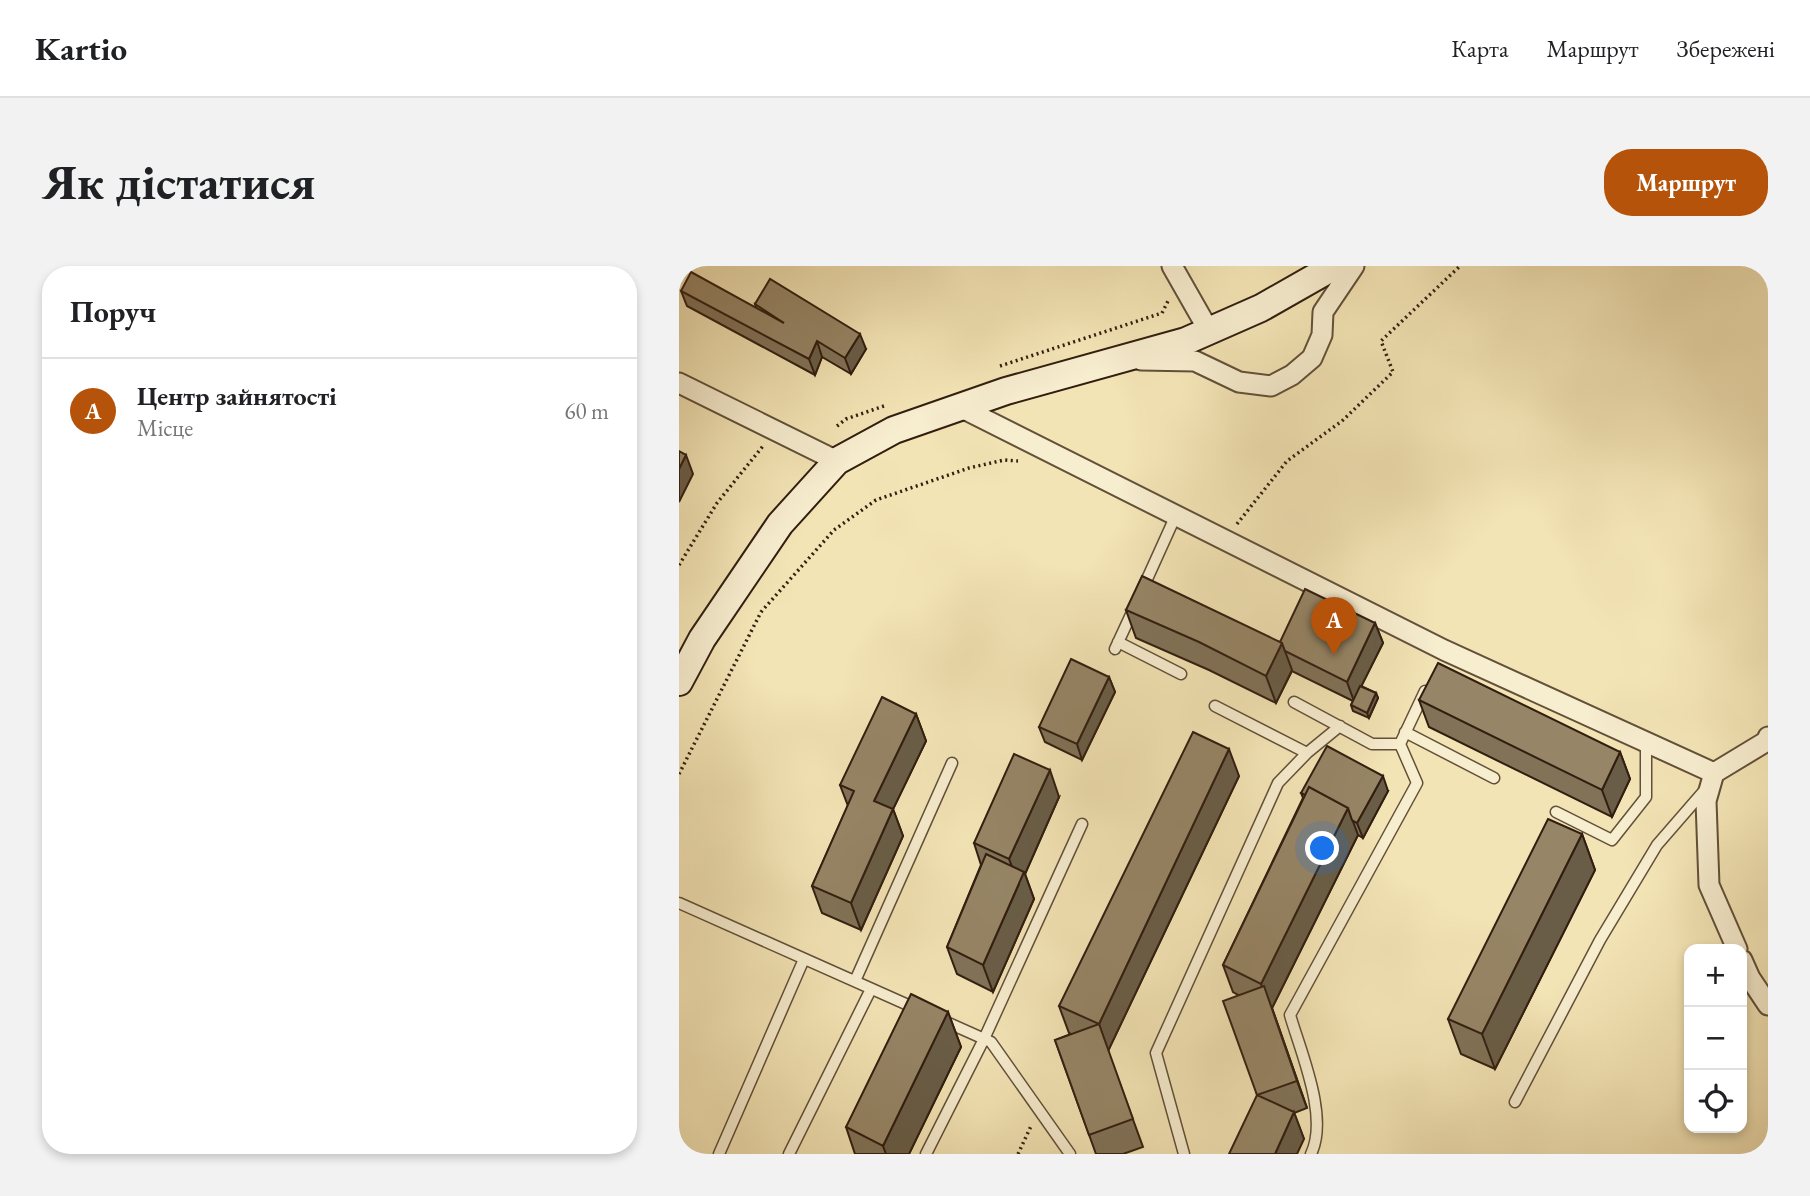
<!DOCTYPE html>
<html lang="uk">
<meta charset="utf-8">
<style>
body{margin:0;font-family:"EB Garamond",serif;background:#f2f2f2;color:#202124}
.controls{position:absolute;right:21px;bottom:21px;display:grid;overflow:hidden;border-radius:14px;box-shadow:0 4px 10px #0003}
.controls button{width:63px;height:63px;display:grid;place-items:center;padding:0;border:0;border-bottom:2px solid #e0e0e0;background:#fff;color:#202124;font:35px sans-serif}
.you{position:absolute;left:644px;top:583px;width:24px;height:24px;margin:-18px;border:5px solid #fff;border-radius:50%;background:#1a73e8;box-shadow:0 0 0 10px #1a73e833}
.badge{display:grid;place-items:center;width:46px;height:46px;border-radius:50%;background:#b45309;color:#fff;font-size:23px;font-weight:700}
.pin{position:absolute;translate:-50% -58px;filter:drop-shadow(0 2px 4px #0008)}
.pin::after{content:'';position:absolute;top:37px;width:24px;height:21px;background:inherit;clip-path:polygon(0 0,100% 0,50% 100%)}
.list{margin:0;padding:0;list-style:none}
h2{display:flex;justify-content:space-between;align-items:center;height:91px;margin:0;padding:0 28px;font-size:30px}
h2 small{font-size:23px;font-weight:400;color:#757577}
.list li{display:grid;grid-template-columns:46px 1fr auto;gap:21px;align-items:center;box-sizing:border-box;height:105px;padding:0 28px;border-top:2px solid #e0e0e0}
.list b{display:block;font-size:26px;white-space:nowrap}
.list p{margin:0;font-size:23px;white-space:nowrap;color:#757577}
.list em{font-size:23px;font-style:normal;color:#757577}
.icon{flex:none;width:38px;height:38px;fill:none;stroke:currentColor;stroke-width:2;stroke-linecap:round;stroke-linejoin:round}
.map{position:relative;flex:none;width:1089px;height:888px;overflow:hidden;border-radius:28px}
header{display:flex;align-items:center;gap:42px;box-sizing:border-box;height:98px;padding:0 35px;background:#fff;border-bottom:2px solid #e0e0e0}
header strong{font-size:33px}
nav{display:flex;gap:38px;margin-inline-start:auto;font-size:24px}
.intro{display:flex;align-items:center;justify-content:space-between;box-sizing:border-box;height:168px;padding:0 42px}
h1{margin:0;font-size:49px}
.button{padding:18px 32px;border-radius:28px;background:#b45309;color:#fff;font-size:24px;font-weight:700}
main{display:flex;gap:42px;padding:0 42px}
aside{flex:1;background:#fff;border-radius:28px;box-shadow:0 4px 10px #0003}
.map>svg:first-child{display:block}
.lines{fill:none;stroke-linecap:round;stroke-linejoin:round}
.lane-casing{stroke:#625039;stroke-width:13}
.street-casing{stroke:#625039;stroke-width:23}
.secondary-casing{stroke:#321e10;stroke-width:30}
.path{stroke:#321e10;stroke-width:3.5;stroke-dasharray:2 3.5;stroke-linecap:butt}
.lane{stroke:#f7edcf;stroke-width:10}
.street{stroke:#f7edcf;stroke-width:19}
.secondary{stroke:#f7edcf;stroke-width:26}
.wall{fill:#817258;stroke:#321e10;stroke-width:2}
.shaded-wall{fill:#695d47;stroke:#321e10;stroke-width:2}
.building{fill:#968566;stroke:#321e10;stroke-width:2}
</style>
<header>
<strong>Kartio</strong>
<nav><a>Карта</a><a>Маршрут</a><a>Збережені</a></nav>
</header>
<div class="intro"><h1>Як дістатися</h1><a class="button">Маршрут</a></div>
<main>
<aside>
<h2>Поруч<small></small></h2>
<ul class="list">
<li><span class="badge">A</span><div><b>Центр зайнятості</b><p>Місце</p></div><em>60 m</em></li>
</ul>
</aside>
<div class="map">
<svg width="1089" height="888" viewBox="0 0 1089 888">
<rect width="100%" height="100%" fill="#f3e4b5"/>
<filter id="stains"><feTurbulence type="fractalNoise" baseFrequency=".00286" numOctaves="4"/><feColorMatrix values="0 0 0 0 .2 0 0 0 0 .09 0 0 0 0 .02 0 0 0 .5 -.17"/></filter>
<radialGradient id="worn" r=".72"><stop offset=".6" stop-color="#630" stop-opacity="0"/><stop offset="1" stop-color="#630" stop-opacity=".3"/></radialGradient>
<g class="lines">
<defs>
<path id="lane" d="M 464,322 L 497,249
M 439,376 L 502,408
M 436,383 L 455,342
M 615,436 L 693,478 L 721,478
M 536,440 L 628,487
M 726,466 L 815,512
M 877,546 L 933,574 L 967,531 L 967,476
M 0,637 L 238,743
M 176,715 L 273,497
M 265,755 L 312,776 L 391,888
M 836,836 L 921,674 L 978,579 L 1024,526
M 40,888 L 125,693
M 110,888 L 192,723
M 247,888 L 305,773 L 403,558
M 505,888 L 477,787 L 599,517 L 628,487 L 661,460
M 632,888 C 650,851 622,787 611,749 L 738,517 L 721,478 L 746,425"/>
<path id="street" d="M 493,0 L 530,65
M 462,94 L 516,95 L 560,116 L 592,120 L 613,109 L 633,92 L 643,69 L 644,46 L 675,0
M 0,117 L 158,195
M 281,141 L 765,384 L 1035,507 L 1088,475 L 1089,471
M 1035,507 L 1027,535 L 1030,619 L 1058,683
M 1063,694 L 1071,712 L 1089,739"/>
<path id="secondary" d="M 0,416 L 23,373 L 101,258 L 158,195 L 215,164 L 327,125 L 507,75 L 582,42 L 656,0"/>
</defs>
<!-- lane casing -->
<use href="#lane" class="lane-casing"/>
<!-- street casing -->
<use href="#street" class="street-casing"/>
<!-- secondary casing -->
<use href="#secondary" class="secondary-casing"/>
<!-- path -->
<path class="path" d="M 321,100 L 483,47 L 489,35
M 158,160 L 167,153 L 205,140
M 558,258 L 608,195 L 663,155 L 714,106 L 702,75 L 781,0
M 0,299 L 38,237 L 84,180
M 0,508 L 82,346 L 155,264 L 197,234 L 290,202 L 325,194 L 339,195
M 339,888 L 353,858"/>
<!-- lane -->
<use href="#lane" class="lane"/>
<!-- street -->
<use href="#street" class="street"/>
<!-- secondary -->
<use href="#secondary" class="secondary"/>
</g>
<!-- wall -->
<path class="wall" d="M 2,25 L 77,42 L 76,38 L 187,83 L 172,108 L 143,91 L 136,109 L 8,40 Z
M 447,344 L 601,376 L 696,357 L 704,377 L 682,420 L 697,427 L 699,432 L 690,452 L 674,445 L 672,439 L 674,435 L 613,405 L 597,437 L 530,404 L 457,372 Z
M 430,411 L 436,426 L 403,494 L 366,476 L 360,461 Z
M 740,434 L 941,486 L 951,513 L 933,551 L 750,461 Z
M 237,448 L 247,475 L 214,543 L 224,570 L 182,664 L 143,647 L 133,620 L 169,540 L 161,519 Z
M 560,510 L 429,785 L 464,881 L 444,888 L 417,888 L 376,774 L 392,768 L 390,767 L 380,740 Z
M 709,525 L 684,572 L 679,569 L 593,742 L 628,842 L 615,847 L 625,873 L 578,829 L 559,729 L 554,726 L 544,699 L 624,532 L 622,527 Z
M 380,531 L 346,608 L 355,633 L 314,726 L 278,708 L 268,681 L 302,599 L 295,577 Z
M 903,568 L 916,604 L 816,803 L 782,788 L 769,753 Z
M 269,746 L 282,781 L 230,888 L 176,888 L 167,861 Z"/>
<!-- shaded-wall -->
<path class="shaded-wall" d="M 0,0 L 10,0 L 0,15 Z
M 181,68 L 187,83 L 172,108 L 166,92 Z
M 138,75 L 143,91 L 136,109 L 130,93 Z
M 7,189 L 14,208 L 0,236 L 0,203 Z
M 696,357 L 704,377 L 675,435 L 668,416 Z
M 603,377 L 613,404 L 597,437 L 587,410 Z
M 430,411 L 436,426 L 403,494 L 398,478 Z
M 697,427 L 699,432 L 690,452 L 688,447 Z
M 237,448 L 247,475 L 205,562 L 195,535 Z
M 550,483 L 560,510 L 429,785 L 420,758 Z
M 941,486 L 951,513 L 933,551 L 923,524 Z
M 371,504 L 380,531 L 346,608 L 355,633 L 314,726 L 304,699 L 340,618 L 330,593 Z
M 704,510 L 709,525 L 684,572 L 678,557 Z
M 669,542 L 679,569 L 593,742 L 628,842 L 582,718 Z
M 214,543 L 224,570 L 182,664 L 172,637 Z
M 903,568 L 916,604 L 816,803 L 803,768 Z
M 269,746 L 282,781 L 230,888 L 207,888 L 204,880 Z
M 615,846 L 625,873 L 618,888 L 596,888 Z"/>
<!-- building -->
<path class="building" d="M 12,6 L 105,57 L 76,38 L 91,13 L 181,68 L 166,92 L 138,75 L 130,93 L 2,25 Z
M 0,185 L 7,189 L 0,203 Z
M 463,310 L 603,377 L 587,410 L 520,376 L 447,344 Z
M 626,323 L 696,357 L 668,416 L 606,385 L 603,377 L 601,376 Z
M 392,393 L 430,411 L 398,478 L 360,461 Z
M 759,397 L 941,486 L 923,524 L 740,434 Z
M 681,420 L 697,427 L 688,447 L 672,439 Z
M 203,431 L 237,448 L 195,535 L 214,543 L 172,637 L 133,620 L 175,525 L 161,519 Z
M 514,466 L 550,483 L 420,758 L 380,740 Z
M 648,480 L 704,510 L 678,557 L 673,554 L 669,542 L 630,521 L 626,529 L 622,527 Z
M 335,488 L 371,504 L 330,593 L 295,577 Z
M 630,521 L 669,542 L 582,718 L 544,699 Z
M 869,553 L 903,568 L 803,768 L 769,753 Z
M 307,588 L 345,606 L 304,699 L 268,681 Z
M 585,720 L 618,815 L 578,829 L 544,735 Z
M 232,728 L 269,746 L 204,880 L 167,861 Z
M 420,758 L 454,853 L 410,869 L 376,774 Z
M 578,829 L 615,846 L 596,888 L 550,888 Z"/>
<rect width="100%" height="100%" filter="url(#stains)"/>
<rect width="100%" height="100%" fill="url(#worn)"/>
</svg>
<div class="controls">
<button>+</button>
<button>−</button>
<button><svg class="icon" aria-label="locate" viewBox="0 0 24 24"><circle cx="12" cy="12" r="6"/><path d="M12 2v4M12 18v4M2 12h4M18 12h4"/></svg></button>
</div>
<div class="you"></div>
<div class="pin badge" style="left:655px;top:389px">A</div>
</div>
</main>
